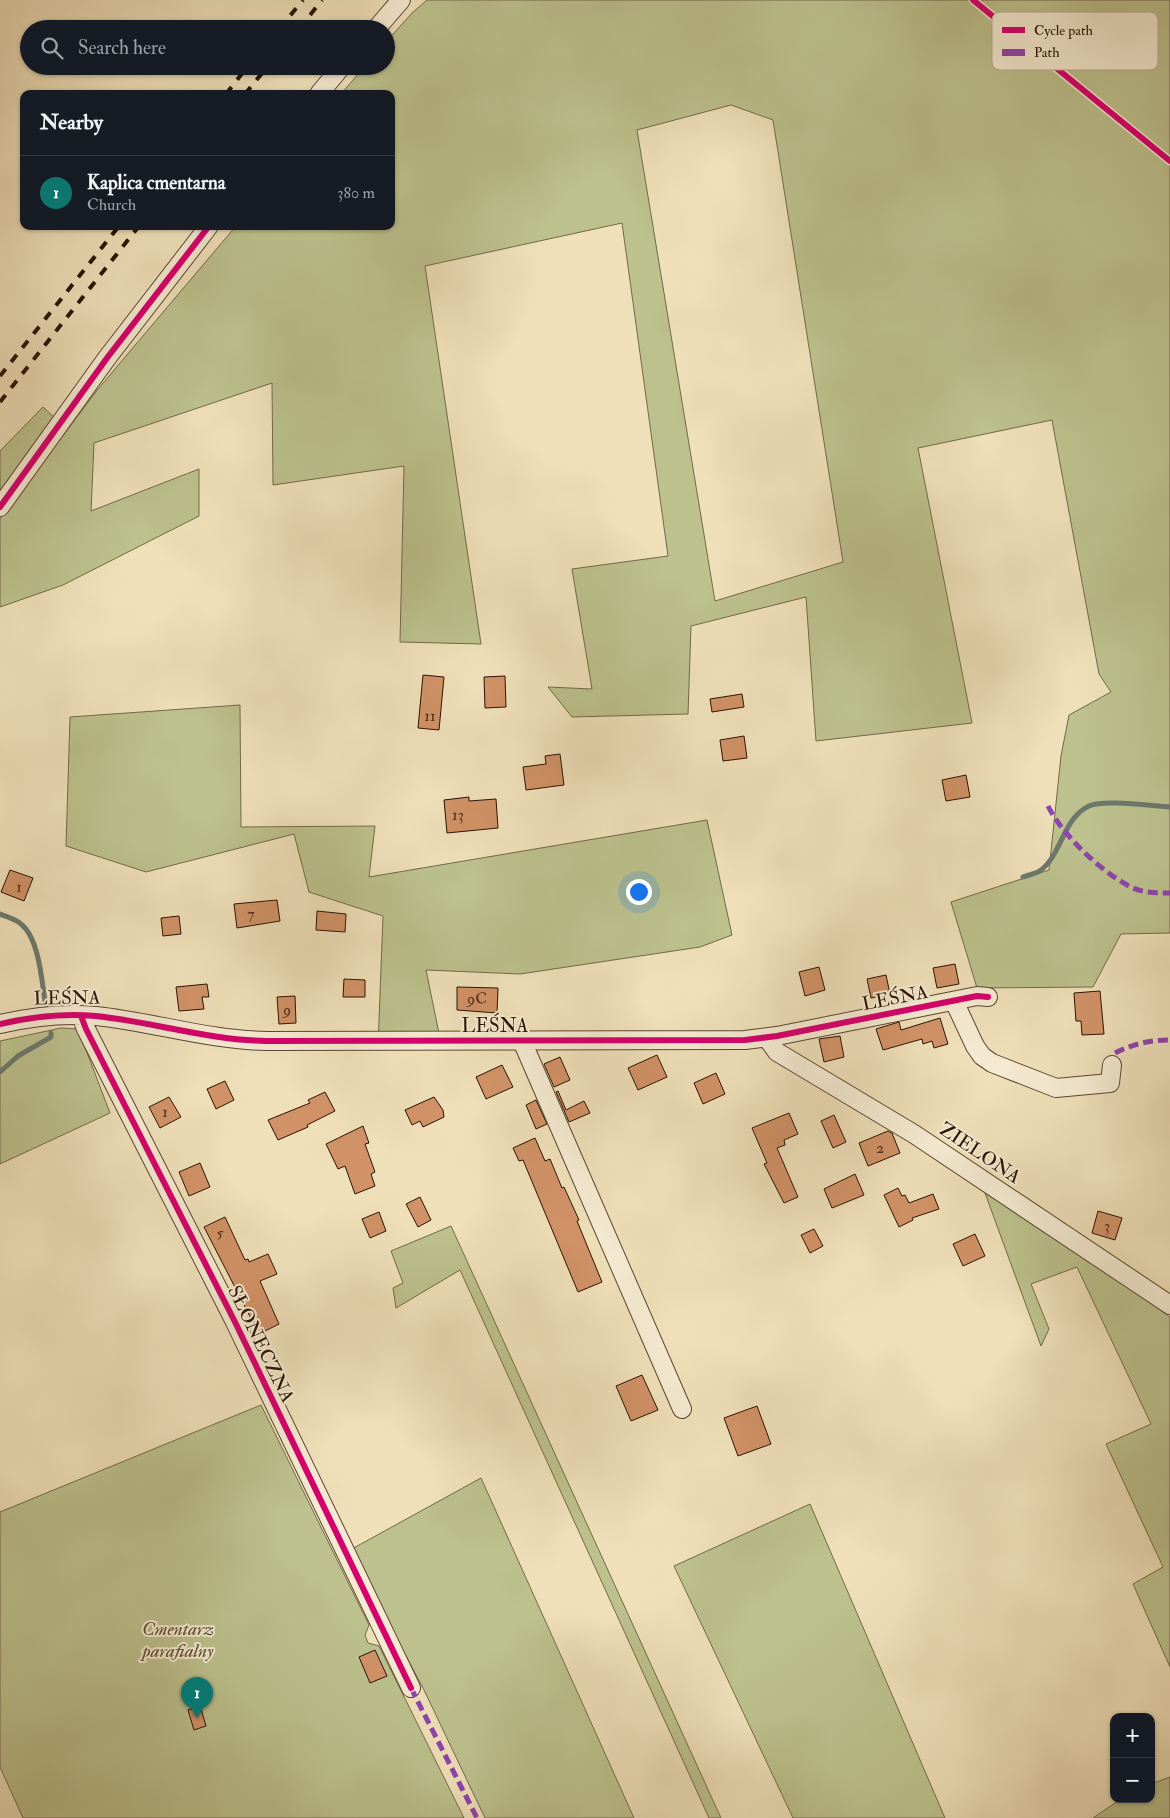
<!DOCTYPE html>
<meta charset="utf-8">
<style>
body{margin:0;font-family:"IM FELL Double Pica",serif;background:#242831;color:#f1f3f6}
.controls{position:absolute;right:15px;bottom:15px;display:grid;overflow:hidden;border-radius:10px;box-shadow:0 1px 4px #0004}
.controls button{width:45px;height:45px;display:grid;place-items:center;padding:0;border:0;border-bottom:1px solid #363941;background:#171b24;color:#f1f3f6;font:25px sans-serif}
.you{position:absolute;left:638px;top:891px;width:18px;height:18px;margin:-12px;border:4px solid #fff;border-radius:50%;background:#1a73e8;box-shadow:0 0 0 8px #1a73e833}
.badge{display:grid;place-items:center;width:32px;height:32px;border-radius:50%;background:#0f766e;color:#fff;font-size:16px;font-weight:700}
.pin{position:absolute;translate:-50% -41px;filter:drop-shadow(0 1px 2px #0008)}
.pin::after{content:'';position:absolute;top:26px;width:18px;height:15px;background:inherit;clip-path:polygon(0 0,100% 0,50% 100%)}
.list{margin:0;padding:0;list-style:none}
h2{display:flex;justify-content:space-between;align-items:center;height:65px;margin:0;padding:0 20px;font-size:21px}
h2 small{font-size:16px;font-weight:400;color:#9ea1a6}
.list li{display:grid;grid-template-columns:32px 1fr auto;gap:15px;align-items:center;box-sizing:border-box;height:75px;padding:0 20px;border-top:1px solid #363941}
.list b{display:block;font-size:19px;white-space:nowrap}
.list p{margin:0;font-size:16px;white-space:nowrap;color:#9ea1a6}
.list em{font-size:16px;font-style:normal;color:#9ea1a6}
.icon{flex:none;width:28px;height:28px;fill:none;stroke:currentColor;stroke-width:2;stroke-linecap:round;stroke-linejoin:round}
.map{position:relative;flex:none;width:1170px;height:1818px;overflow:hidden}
.search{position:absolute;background:#171b24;box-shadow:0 1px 4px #0004;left:20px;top:20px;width:375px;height:55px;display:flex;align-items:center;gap:12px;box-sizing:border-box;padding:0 18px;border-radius:28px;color:#9ea1a6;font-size:19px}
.panel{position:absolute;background:#171b24;box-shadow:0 1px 4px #0004;left:20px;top:90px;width:375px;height:140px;border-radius:10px}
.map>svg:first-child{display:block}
.green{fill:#bcc18d;stroke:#726948;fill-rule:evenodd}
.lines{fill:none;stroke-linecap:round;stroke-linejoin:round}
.stream{stroke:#6d786d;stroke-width:5}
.building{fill:#d19267;stroke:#291102}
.minor-casing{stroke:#5a4530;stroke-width:20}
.minor{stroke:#f5ebd2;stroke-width:18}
.rail{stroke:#291102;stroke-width:4;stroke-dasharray:9 9;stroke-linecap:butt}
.quiet{stroke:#8e44ad;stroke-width:5;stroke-dasharray:10 5;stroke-linecap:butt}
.cycleway-casing{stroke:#f5ebd2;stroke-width:9}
.cycleway{stroke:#d6006c;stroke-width:6}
.labels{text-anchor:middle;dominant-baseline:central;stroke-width:4;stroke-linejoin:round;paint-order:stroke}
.number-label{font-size:16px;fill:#53311b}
.street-label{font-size:19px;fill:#291102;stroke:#f5ebd2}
.park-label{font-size:19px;font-style:italic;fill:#5c4f33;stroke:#f5ebd2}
.key{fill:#f5ebd2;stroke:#b8aa94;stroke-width:1}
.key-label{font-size:14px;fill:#291102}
</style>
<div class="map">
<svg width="1170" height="1818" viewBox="0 0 1170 1818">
<rect width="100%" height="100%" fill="#efe0b9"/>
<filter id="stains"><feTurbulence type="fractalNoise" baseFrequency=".004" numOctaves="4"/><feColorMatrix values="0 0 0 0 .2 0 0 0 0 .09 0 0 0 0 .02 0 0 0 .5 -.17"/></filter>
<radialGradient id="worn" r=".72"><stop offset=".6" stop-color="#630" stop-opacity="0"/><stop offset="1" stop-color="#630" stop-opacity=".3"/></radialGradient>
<!-- green -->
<path class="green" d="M 427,0 L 1170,0 L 1170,933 L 1121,934 L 1093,987 L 977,988 L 951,902 L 1049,870 L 1061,756 L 1069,715 L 1111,692 L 1099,674 L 1052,420 L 918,448 L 972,723 L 816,741 L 806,597 L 691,626 L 688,714 L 572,717 L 548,687 L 592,689 L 572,569 L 668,556 L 622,223 L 425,266 L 481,644 L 400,642 L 404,466 L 273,485 L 272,383 L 94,443 L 91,511 L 199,469 L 199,516 L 63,585 L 0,607 L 0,519 L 98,389 L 236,226 L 391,226 L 391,94 L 341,94 L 365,66 L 386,66 L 386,42 L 412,13 ZM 731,105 L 773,120 L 843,562 L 715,601 L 637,130 Z
M 43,407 L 56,419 L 0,495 L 0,451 Z
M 240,705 L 241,827 L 375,826 L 369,877 L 707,820 L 732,935 L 700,947 L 520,974 L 426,970 L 442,1048 L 378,1047 L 383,916 L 309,892 L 294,834 L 146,872 L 66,846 L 70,717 Z
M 61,1028 L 78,1029 L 110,1113 L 0,1164 L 0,1041 Z
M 985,1193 L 1063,1240 L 1170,1317 L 1170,1667 L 1133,1584 L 1163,1567 L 1106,1444 L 1151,1424 L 1077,1267 L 1031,1284 L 1049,1329 L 1041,1346 Z
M 451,1226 L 721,1818 L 709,1818 L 460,1270 L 396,1308 L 393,1288 L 403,1283 L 391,1251 Z
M 261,1405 L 369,1625 L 365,1635 L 368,1643 L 379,1646 L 464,1818 L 23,1818 L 0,1767 L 0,1512 Z
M 481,1478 L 634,1818 L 485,1818 L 424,1690 L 350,1550 Z
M 810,1504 L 945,1818 L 793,1818 L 674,1566 Z
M 1170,1777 L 1170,1818 L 1093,1818 L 1121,1799 L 1151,1799 L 1151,1784 Z"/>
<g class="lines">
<!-- stream -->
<path class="stream" d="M 1023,877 C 1028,875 1036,874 1041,870 C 1062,854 1063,818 1089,806 C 1104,799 1151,806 1170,807
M 0,914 C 7,917 16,919 21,924 C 40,939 42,985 46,1008
M 0,1072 L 18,1056 L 51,1037 L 51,1033"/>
</g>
<!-- building -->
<path class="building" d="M 423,675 L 444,677 L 439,730 L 418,728 Z
M 505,676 L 506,707 L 485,708 L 484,677 Z
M 742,694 L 744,707 L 712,712 L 710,699 Z
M 744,736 L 747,758 L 723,761 L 720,740 Z
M 560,754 L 564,785 L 526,790 L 523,767 L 546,764 L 545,756 Z
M 966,775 L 970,797 L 946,801 L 942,780 Z
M 469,797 L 469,801 L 496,799 L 498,828 L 447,833 L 444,800 Z
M 10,870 L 33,878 L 24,901 L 1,892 Z
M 277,900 L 280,921 L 237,928 L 234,904 Z
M 317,911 L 346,914 L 345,932 L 316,930 Z
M 179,916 L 181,934 L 163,936 L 161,918 Z
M 955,964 L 959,984 L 937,988 L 933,968 Z
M 819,967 L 825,990 L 805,996 L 799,972 Z
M 886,975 L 890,994 L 871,998 L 867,979 Z
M 344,979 L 365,980 L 365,997 L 343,997 Z
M 207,984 L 209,997 L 202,997 L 204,1009 L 179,1011 L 176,987 Z
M 457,987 L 498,988 L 497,1013 L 457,1010 Z
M 1100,991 L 1104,1034 L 1082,1035 L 1081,1021 L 1076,1021 L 1074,993 Z
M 295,996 L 296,1023 L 279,1024 L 277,997 Z
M 940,1018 L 948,1044 L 934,1048 L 932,1041 L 923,1044 L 922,1039 L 883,1050 L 876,1029 L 899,1022 L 901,1030 Z
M 840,1036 L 844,1057 L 824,1062 L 819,1039 Z
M 657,1055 L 667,1077 L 638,1090 L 628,1068 Z
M 560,1057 L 570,1080 L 554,1087 L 544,1064 Z
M 502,1065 L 513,1087 L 486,1099 L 476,1077 Z
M 716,1073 L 725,1094 L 703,1104 L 694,1083 Z
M 225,1081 L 234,1100 L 216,1109 L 207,1089 Z
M 558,1091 L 566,1110 L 584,1101 L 590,1113 L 569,1122 L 556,1092 Z
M 325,1092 L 335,1111 L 307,1125 L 308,1127 L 278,1140 L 268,1120 L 310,1103 L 308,1100 Z
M 169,1097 L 181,1117 L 160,1128 L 149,1107 Z
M 434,1097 L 443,1110 L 444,1117 L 423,1127 L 420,1121 L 412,1125 L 405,1110 Z
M 536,1100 L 547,1124 L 536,1129 L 526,1105 Z
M 789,1113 L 798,1134 L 784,1140 L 785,1145 L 777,1148 L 798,1197 L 784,1203 L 764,1164 L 767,1163 L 752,1128 Z
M 834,1115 L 846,1142 L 833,1148 L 821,1121 Z
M 363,1126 L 369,1143 L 365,1144 L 375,1172 L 371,1174 L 375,1186 L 355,1194 L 345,1166 L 338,1169 L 326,1144 Z
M 888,1131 L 892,1133 L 900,1153 L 868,1166 L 859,1143 Z
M 535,1138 L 545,1161 L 550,1159 L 562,1188 L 564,1187 L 579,1220 L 577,1221 L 602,1282 L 578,1292 L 523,1160 L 519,1161 L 513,1148 Z
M 200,1163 L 210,1187 L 189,1196 L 179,1172 Z
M 855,1174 L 864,1195 L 832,1208 L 824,1189 Z
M 898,1188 L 902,1196 L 905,1195 L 909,1203 L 933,1194 L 939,1209 L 912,1218 L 913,1220 L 899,1227 L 884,1195 Z
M 420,1197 L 431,1220 L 418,1227 L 406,1204 Z
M 1098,1211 L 1122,1218 L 1115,1240 L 1092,1233 Z
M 379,1212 L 386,1231 L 370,1238 L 362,1219 Z
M 225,1217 L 245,1260 L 248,1259 L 249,1262 L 268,1254 L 277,1274 L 260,1281 L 279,1324 L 259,1334 L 204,1227 Z
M 814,1229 L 823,1246 L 810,1253 L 801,1235 Z
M 975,1234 L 985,1256 L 963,1266 L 953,1244 Z
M 642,1375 L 658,1410 L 631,1421 L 616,1386 Z
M 757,1406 L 771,1444 L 738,1456 L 724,1418 Z
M 375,1650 L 387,1676 L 370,1683 L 359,1657 Z
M 200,1706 L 206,1726 L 194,1730 L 188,1710 Z"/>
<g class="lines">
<defs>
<path id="minor" d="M 376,29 L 401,0
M 319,94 L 342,66
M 0,507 L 107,358 L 209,226
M 954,1001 L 975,1046 L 982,1056 L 992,1063 L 1056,1088 L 1110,1083 L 1112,1065
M 81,1016 L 86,1029 L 235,1322 L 411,1688
M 0,1024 C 30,1017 65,1013 96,1016 C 153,1022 208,1040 267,1041 L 745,1040 L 777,1036 L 977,996 L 988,997
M 767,1038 L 777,1052 L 914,1134 L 1170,1305
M 522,1041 L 682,1409"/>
</defs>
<!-- minor casing -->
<use href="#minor" class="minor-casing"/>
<!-- minor -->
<use href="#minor" class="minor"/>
<!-- rail -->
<path class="rail" d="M 279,29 L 303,0
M 299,29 L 322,0
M 226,94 L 248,66
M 245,94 L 268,66
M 0,376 L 119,226
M 0,402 L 139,226"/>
<!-- quiet -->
<path class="quiet" d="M 1048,806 C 1062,834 1100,871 1129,886 C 1141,893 1156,893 1170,893
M 1115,1053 C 1133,1044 1150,1040 1170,1040
M 411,1688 L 477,1818"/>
<defs>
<path id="cycleway" d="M 973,0 L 1170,161
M 0,507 L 107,358 L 209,226
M 81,1016 L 86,1029 L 235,1322 L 411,1688
M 0,1024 C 30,1017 65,1013 96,1016 C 153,1022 208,1040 267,1041 L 745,1040 L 777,1036 L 977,996 L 988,997"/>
</defs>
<!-- cycleway casing -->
<use href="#cycleway" class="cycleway-casing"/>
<!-- cycleway -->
<use href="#cycleway" class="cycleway"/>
</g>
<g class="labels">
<!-- number labels -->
<g class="number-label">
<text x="430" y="716">11</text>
<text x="458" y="815">13</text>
<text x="19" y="887">1</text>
<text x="251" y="914">7</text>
<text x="477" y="999">9C</text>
<text x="287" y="1010">9</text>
<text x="165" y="1112">1</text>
<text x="880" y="1148">2</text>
<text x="1107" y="1226">3</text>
<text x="220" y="1233">5</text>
</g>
<!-- street labels -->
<g class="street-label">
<text transform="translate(67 998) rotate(-1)">LEŚNA</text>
<text transform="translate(895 998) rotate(-11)">LEŚNA</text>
<text x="495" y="1026">LEŚNA</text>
<text transform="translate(980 1153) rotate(34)">ZIELONA</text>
<text transform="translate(261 1344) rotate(64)">SŁONECZNA</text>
</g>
<!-- park labels -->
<g class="park-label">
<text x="178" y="1629">Cmentarz<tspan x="178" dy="22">parafialny</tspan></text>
</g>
</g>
<!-- legend -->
<rect x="992" y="12" width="166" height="58" rx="8" class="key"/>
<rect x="1002" y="27" width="23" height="6" fill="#d6006c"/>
<rect x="1002" y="49" width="23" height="7" fill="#8e44ad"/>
<g class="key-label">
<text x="1034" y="35">Cycle path</text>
<text x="1034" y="57">Path</text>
</g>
<rect width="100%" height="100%" filter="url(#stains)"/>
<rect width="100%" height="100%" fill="url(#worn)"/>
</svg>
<div class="controls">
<button>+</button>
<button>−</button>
</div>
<div class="you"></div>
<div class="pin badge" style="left:197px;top:1718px">1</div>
<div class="search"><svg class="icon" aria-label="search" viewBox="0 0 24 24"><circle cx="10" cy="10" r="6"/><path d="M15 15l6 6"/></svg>Search here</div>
<section class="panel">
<h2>Nearby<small></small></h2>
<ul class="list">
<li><span class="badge">1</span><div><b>Kaplica cmentarna</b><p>Church</p></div><em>380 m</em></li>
</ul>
</section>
</div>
